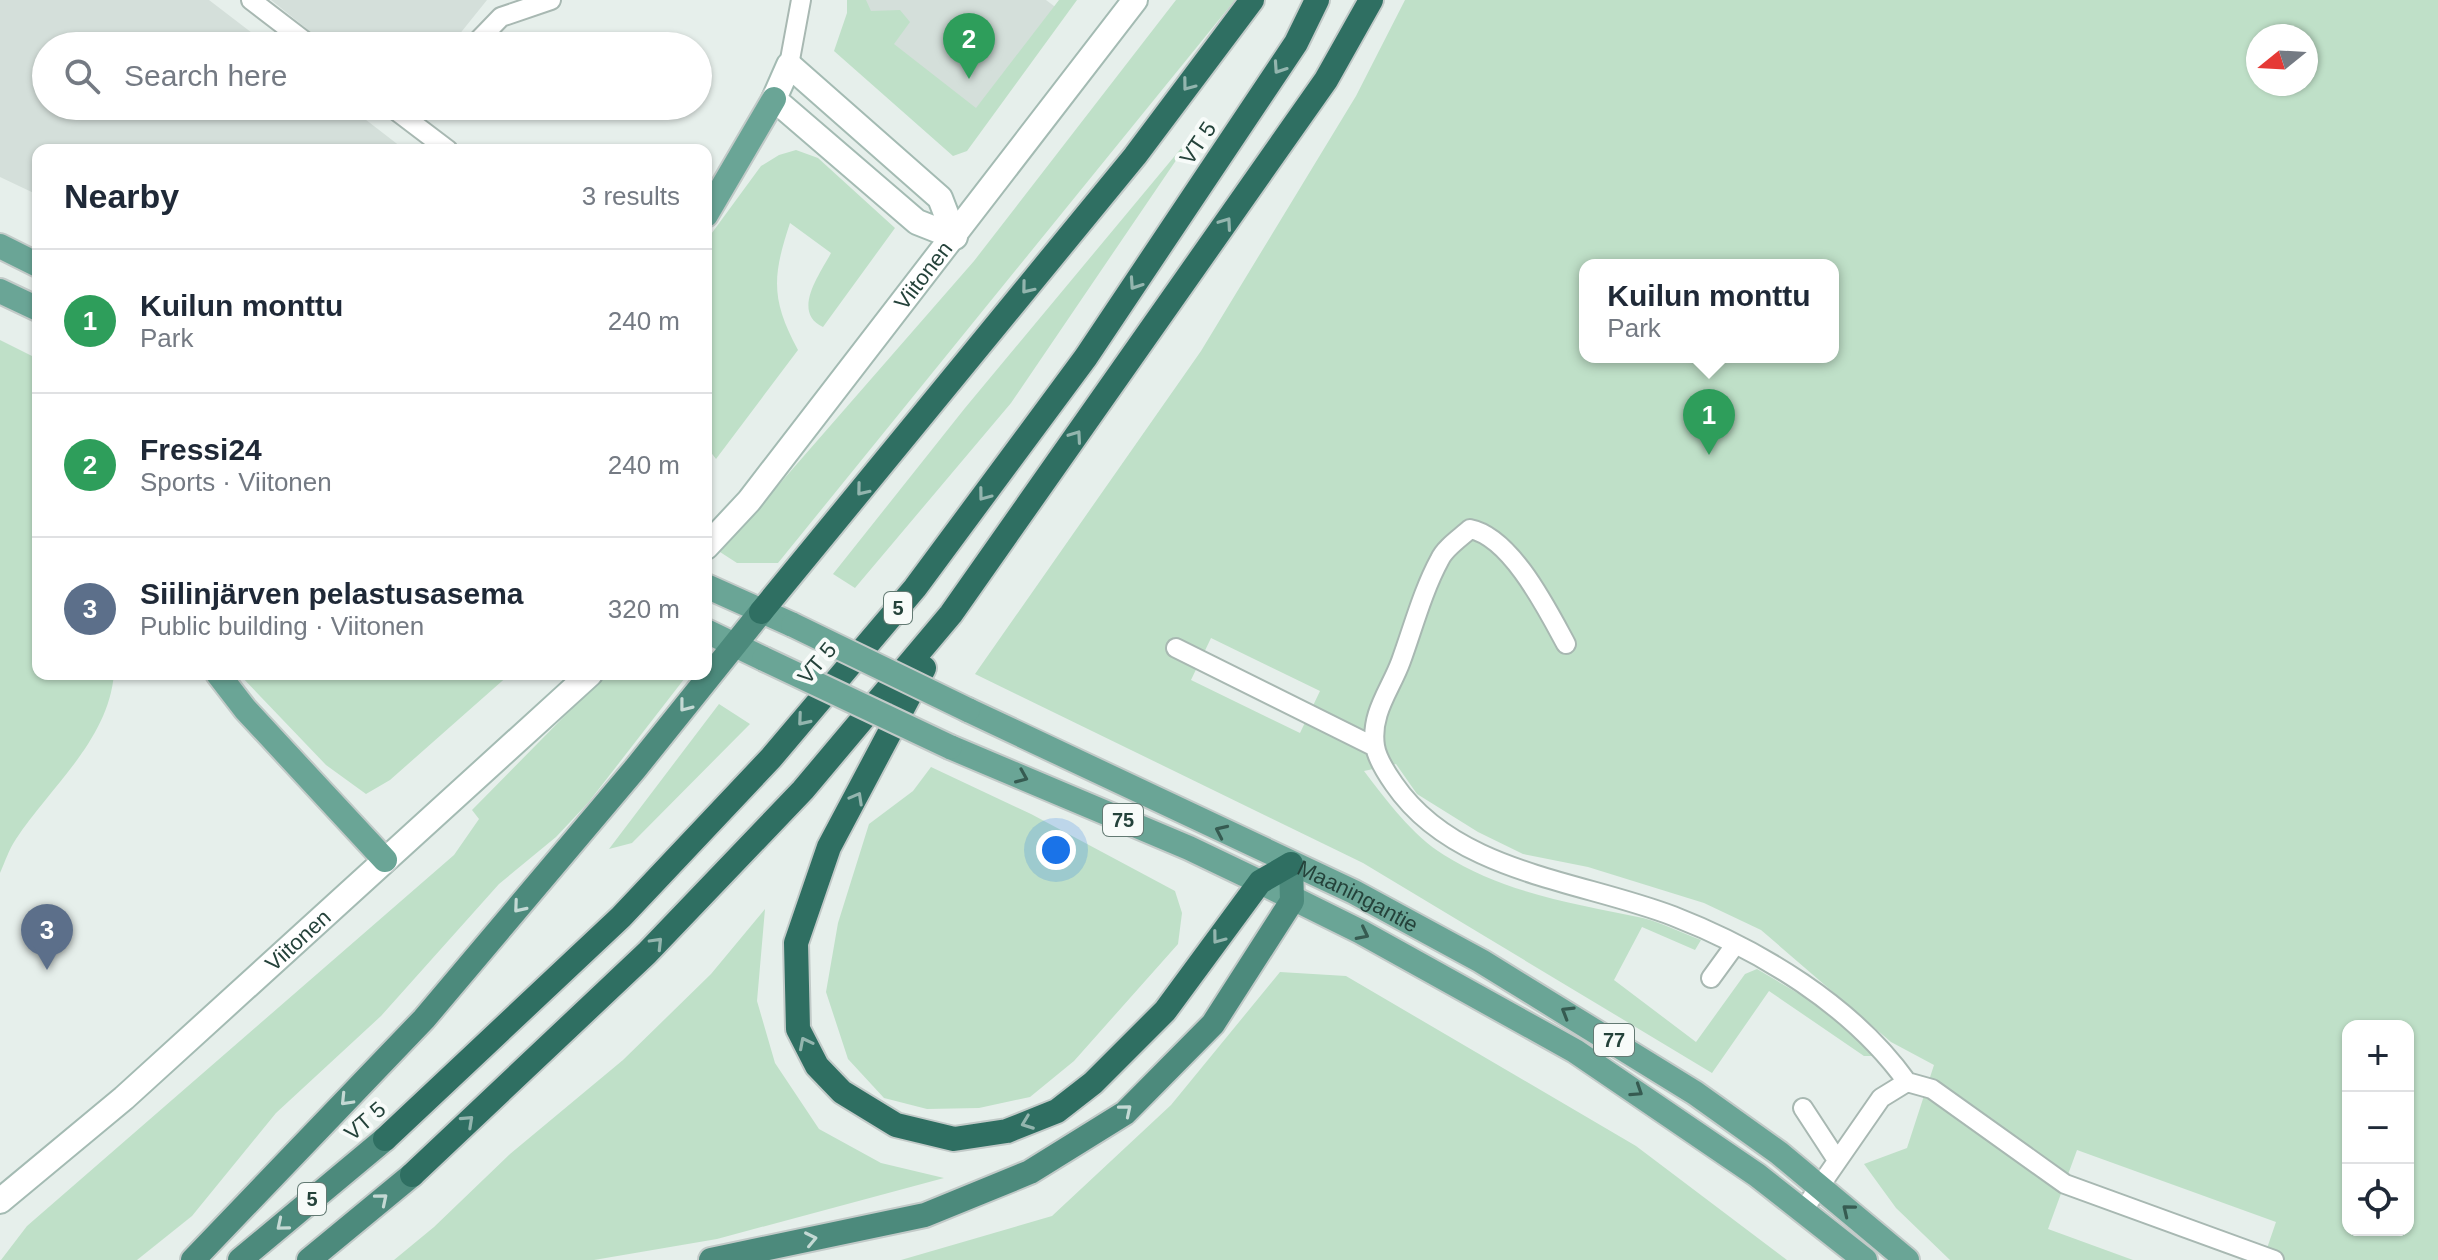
<!DOCTYPE html>
<meta charset="utf-8">
<style>
body{margin:0;font-family:Arial,sans-serif;background:#f2f2f3;color:#1f2937}
.controls{position:absolute;right:24px;bottom:24px;display:grid;overflow:hidden;border-radius:16px;box-shadow:0 2px 6px #0004}
.controls button{width:72px;height:72px;display:grid;place-items:center;padding:0;border:0;border-bottom:2px solid #e0e1e3;background:#fff;color:#1f2937;font:40px sans-serif}
.compass{position:absolute;left:2246px;top:24px;width:72px;height:72px;border-radius:50%;background:#fff;box-shadow:0 2px 6px #0004;rotate:252deg}
.you{position:absolute;left:1056px;top:850px;width:28px;height:28px;margin:-20px;border:6px solid #fff;border-radius:50%;background:#1a73e8;box-shadow:0 0 0 12px #1a73e833}
.badge{display:grid;place-items:center;width:52px;height:52px;border-radius:50%;background:#1a73e8;color:#fff;font-size:26px;font-weight:700}
.pin{position:absolute;translate:-50% -66px;filter:drop-shadow(0 2px 4px #0008)}
.pin::after{content:'';position:absolute;top:42px;width:28px;height:24px;background:inherit;clip-path:polygon(0 0,100% 0,50% 100%)}
.popup{position:absolute;left:1579px;top:259px;width:260px;height:104px;box-sizing:border-box;display:grid;place-content:center;border-radius:16px;background:#fff;filter:drop-shadow(0 2px 6px #0005);font-size:26px;white-space:nowrap;color:#747a83}
.popup b{font-size:30px;color:#1f2937}
.popup::after{content:'';position:absolute;left:50%;top:100%;margin-left:-16px;border:16px solid transparent;border-top-color:#fff}
.list{margin:0;padding:0;list-style:none}
h2{display:flex;justify-content:space-between;align-items:center;height:104px;margin:0;padding:0 32px;font-size:34px}
h2 small{font-size:26px;font-weight:400;color:#747a83}
.list li{display:grid;grid-template-columns:52px 1fr auto;gap:24px;align-items:center;box-sizing:border-box;height:144px;padding:0 32px;border-top:2px solid #e0e1e3}
.list b{display:block;font-size:30px;white-space:nowrap}
.list p{margin:0;font-size:26px;white-space:nowrap;color:#747a83}
.list em{font-size:26px;font-style:normal;color:#747a83}
.icon{flex:none;width:44px;height:44px;fill:none;stroke:currentColor;stroke-width:2;stroke-linecap:round;stroke-linejoin:round}
.map{position:relative;flex:none;width:2438px;height:1260px;overflow:hidden}
.search{position:absolute;background:#fff;box-shadow:0 2px 6px #0004;left:32px;top:32px;width:680px;height:88px;display:flex;align-items:center;gap:20px;box-sizing:border-box;padding:0 28px;border-radius:44px;color:#747a83;font-size:30px}
.panel{position:absolute;background:#fff;box-shadow:0 2px 6px #0004;left:32px;top:144px;width:680px;height:536px;border-radius:16px}
.map>svg:first-child{display:block}
.built{fill:#d4dfda}
.green{fill:#bfe0c8;fill-rule:evenodd}
.lines{fill:none;stroke-linecap:round;stroke-linejoin:round}
.minor-casing{stroke:#a8b8b2;stroke-width:22}
.secondary-casing{stroke:#a4bbb3;stroke-width:28}
.primary-casing{stroke:#c2cac8;stroke-width:28}
.trunk-casing{stroke:#c2cac8;stroke-width:28}
.motorway-casing{stroke:#c2cac8;stroke-width:28}
.minor{stroke:#fff;stroke-width:18}
.secondary{stroke:#fff;stroke-width:24}
.primary{stroke:#6aa596;stroke-width:24}
.trunk{stroke:#4c8a7c;stroke-width:24}
.motorway{stroke:#2f6f62;stroke-width:24}
.primary-bridge-casing{stroke:#c2cac8;stroke-width:28;stroke-linecap:butt}
.primary-bridge{stroke:#6aa596;stroke-width:24}
.oneway{stroke:#93b5ae}
.oneway2{stroke:#c4d9d4}
.oneway3{stroke:#365b51}
.labels{text-anchor:middle;dominant-baseline:central;stroke-width:8;stroke-linejoin:round;paint-order:stroke}
.shield{fill:#f7fbf9;stroke:#637a73;stroke-width:2}
.shield-label{font-size:20px;font-weight:bold;fill:#24423a}
.street-label{font-size:22px;fill:#24423a;stroke:#f7fbf9}
</style>
<div class="map">
<svg width="2438" height="1260" viewBox="0 0 2438 1260">
<rect width="100%" height="100%" fill="#e6efeb"/>
<!-- built -->
<path class="built" d="M 0,0 L 209,0 L 269,46 L 46,46 L 46,106 L 348,106 L 405,150 L 38,150 L 38,195 L 0,177 Z
M 271,0 L 487,0 L 450,46 L 328,46 Z
M 852,0 L 1046,0 L 1062,12 L 967,128 Z"/>
<!-- green -->
<path class="green" d="M 847,0 L 866,0 L 871,11 L 900,10 L 910,22 L 894,44 L 976,108 L 1059,0 L 1077,0 L 967,151 L 953,156 L 834,51 L 847,13 Z
M 1176,0 L 1235,0 L 778,563 L 737,563 L 720,552 L 974,261 Z
M 1405,0 L 2438,0 L 2438,1260 L 2263,1260 L 2276,1222 L 2077,1150 L 2048,1229 L 2133,1260 L 1950,1260 L 1896,1208 L 1864,1164 L 1907,1148 L 1934,1065 L 1891,1042 L 1761,930 L 1704,903 L 1588,867 L 1523,854 L 1478,832 L 1417,794 L 1396,764 L 1364,771 C 1387,801 1412,835 1444,855 C 1504,893 1575,904 1643,918 C 1662,923 1682,933 1701,940 L 1695,950 L 1642,927 L 1614,980 L 1696,1042 L 1745,974 L 1757,969 L 1835,1015 L 1874,1056 L 1864,1056 L 1769,991 L 1712,1073 L 1363,863 L 975,674 L 1201,351 L 1356,96 ZM 2258,36 L 2306,36 L 2306,84 L 2258,84 ZM 1585,265 L 1833,265 L 1833,357 L 1585,357 ZM 1211,638 L 1320,691 L 1300,733 L 1191,680 ZM 2348,1026 L 2408,1026 L 2408,1230 L 2348,1230 Z
M 1198,128 L 1011,403 L 855,588 L 833,574 L 965,408 Z
M 796,150 L 818,158 L 895,228 L 823,327 C 791,312 820,274 831,253 L 790,223 C 772,277 771,300 798,350 L 716,459 L 706,446 L 706,241 L 761,166 L 779,155 Z
M 0,340 L 38,359 L 38,674 L 114,674 C 108,741 50,787 16,839 C 9,849 5,862 0,873 Z
M 239,674 L 510,674 L 390,780 L 366,794 L 326,765 Z
M 606,674 L 688,674 L 588,803 L 556,837 L 499,884 L 381,1016 L 276,1113 L 192,1216 L 137,1260 L 1,1260 L 27,1226 L 454,855 L 479,819 L 472,810 Z
M 719,704 L 750,724 L 632,843 L 609,849 Z
M 931,767 L 1031,814 L 1175,891 L 1182,913 L 1178,944 L 1074,1061 L 1030,1097 L 979,1108 L 927,1109 L 884,1098 L 848,1059 L 826,992 L 838,923 L 869,824 L 913,791 Z
M 765,909 L 757,1001 L 775,1063 L 819,1129 L 881,1163 L 944,1178 L 717,1239 L 594,1260 L 394,1260 L 434,1227 L 510,1154 L 623,1060 L 711,974 Z
M 1280,972 L 1346,976 L 1636,1146 L 1787,1260 L 901,1260 L 1052,1216 L 1171,1105 Z"/>
<g class="lines">
<defs>
<path id="minor" d="M 251,0 L 311,46
M 473,46 L 501,17 L 551,0
M 789,65 L 801,0
M 390,106 L 448,150
M 1566,644 C 1547,609 1511,537 1470,529 C 1460,538 1445,548 1440,559 C 1423,590 1413,628 1401,661 C 1391,689 1370,713 1375,746 C 1377,759 1387,774 1394,784 C 1455,873 1579,880 1673,916 C 1760,950 1852,1005 1907,1082
M 1176,648 L 1375,747
M 1711,978 L 1735,945
M 1803,1108 L 1837,1160
M 1804,1209 L 1881,1098 L 1907,1082 L 1932,1089 L 2065,1184 L 2274,1260"/>
<g id="secondary">
<path d="M 789,65 L 940,198 L 955,237 L 917,222 L 774,99 Z"/>
<path id="s1" d="M 706,547 L 749,501 L 1135,0"/>
<path id="s2" d="M 0,1201 L 124,1098 L 590,674"/>
</g>
<g id="primary">
<path d="M 706,215 L 774,99"/>
<path d="M 0,246 L 38,265"/>
<path d="M 0,291 L 38,309"/>
<path d="M 706,586 L 793,625"/>
<path d="M 706,631 L 764,659"/>
<path d="M 218,674 L 245,709 L 385,860"/>
<path id="s3" d="M 968,710 L 1354,892 L 1481,961 L 1695,1093 L 1779,1153 L 1907,1260"/>
<path d="M 950,747 L 1189,848 L 1260,882 L 1361,932 L 1575,1051 L 1757,1175 L 1865,1260"/>
</g>
<path id="trunk" d="M 193,1260 L 424,1019 L 635,769 L 761,612
M 240,1260 L 385,1139
M 309,1260 L 412,1175
M 711,1260 L 925,1215 L 1030,1172 L 1125,1113 L 1213,1024 L 1292,901 L 1291,864"/>
<path id="motorway" d="M 761,612 L 1135,156 L 1252,0
M 924,668 L 829,847 L 796,943 L 798,1029 L 817,1066 L 842,1092 L 896,1125 L 954,1139 L 1007,1131 L 1057,1111 L 1093,1083 L 1165,1011 L 1260,882 L 1291,864
M 385,1139 L 621,917 L 771,758 L 915,588 L 1086,357 L 1296,43 L 1317,0
M 412,1175 L 647,953 L 803,790 L 951,614 L 1326,80 L 1371,0"/>
</defs>
<!-- minor casing -->
<use href="#minor" class="minor-casing"/>
<!-- secondary casing -->
<use href="#secondary" class="secondary-casing"/>
<!-- primary casing -->
<use href="#primary" class="primary-casing"/>
<!-- trunk casing -->
<use href="#trunk" class="trunk-casing"/>
<!-- motorway casing -->
<use href="#motorway" class="motorway-casing"/>
<!-- minor -->
<use href="#minor" class="minor"/>
<!-- secondary -->
<use href="#secondary" class="secondary"/>
<!-- primary -->
<use href="#primary" class="primary"/>
<!-- trunk -->
<use href="#trunk" class="trunk"/>
<!-- motorway -->
<use href="#motorway" class="motorway"/>
<defs>
<path id="primary-bridge" d="M 793,625 L 968,710
M 764,659 L 950,747"/>
</defs>
<!-- primary-bridge casing -->
<use href="#primary-bridge" class="primary-bridge-casing"/>
<!-- primary-bridge -->
<use href="#primary-bridge" class="primary-bridge"/>
</g>
<!-- one-way arrows -->
<defs><path id="oneway-chevron" d="M-2-3.5L2.5 0L-2 3.5" fill="none" stroke-width="1.6" stroke-linecap="round" stroke-linejoin="round" transform="scale(2)"/></defs>
<g class="oneway">
<use href="#oneway-chevron" transform="translate(1279 68) rotate(124)"/>
<use href="#oneway-chevron" transform="translate(1188 85) rotate(127)"/>
<use href="#oneway-chevron" transform="translate(1226 223) rotate(-55)"/>
<use href="#oneway-chevron" transform="translate(1135 284) rotate(124)"/>
<use href="#oneway-chevron" transform="translate(1027 288) rotate(129)"/>
<use href="#oneway-chevron" transform="translate(1076 436) rotate(-55)"/>
<use href="#oneway-chevron" transform="translate(862 490) rotate(129)"/>
<use href="#oneway-chevron" transform="translate(984 495) rotate(127)"/>
<use href="#oneway-chevron" transform="translate(803 720) rotate(130)"/>
<use href="#oneway-chevron" transform="translate(857 798) rotate(-61)"/>
<use href="#oneway-chevron" transform="translate(1218 938) rotate(127)"/>
<use href="#oneway-chevron" transform="translate(657 943) rotate(-46)"/>
<use href="#oneway-chevron" transform="translate(805 1043) rotate(-117)"/>
<use href="#oneway-chevron" transform="translate(468 1121) rotate(-43)"/>
<use href="#oneway-chevron" transform="translate(1027 1123) rotate(159)"/>
</g>
<g class="oneway2">
<use href="#oneway-chevron" transform="translate(685 706) rotate(128)"/>
<use href="#oneway-chevron" transform="translate(519 907) rotate(130)"/>
<use href="#oneway-chevron" transform="translate(346 1100) rotate(134)"/>
<use href="#oneway-chevron" transform="translate(1126 1110) rotate(-40)"/>
<use href="#oneway-chevron" transform="translate(382 1199) rotate(-40)"/>
<use href="#oneway-chevron" transform="translate(282 1225) rotate(140)"/>
<use href="#oneway-chevron" transform="translate(811 1239) rotate(-12)"/>
</g>
<g class="oneway3">
<use href="#oneway-chevron" transform="translate(1022 777) rotate(23)"/>
<use href="#oneway-chevron" transform="translate(1221 831) rotate(-155)"/>
<use href="#oneway-chevron" transform="translate(1363 934) rotate(27)"/>
<use href="#oneway-chevron" transform="translate(1567 1012) rotate(-149)"/>
<use href="#oneway-chevron" transform="translate(1637 1091) rotate(33)"/>
<use href="#oneway-chevron" transform="translate(1848 1210) rotate(-141)"/>
</g>
<g class="labels">
<!-- shield labels -->
<g class="shield">
<rect x="884" y="592" width="28" height="32" rx="6"/>
<rect x="1103" y="804" width="40" height="32" rx="6"/>
<rect x="1594" y="1024" width="40" height="32" rx="6"/>
<rect x="298" y="1183" width="28" height="32" rx="6"/>
</g>
<g class="shield-label">
<text x="898" y="608">5</text>
<text x="1123" y="820">75</text>
<text x="1614" y="1040">77</text>
<text x="312" y="1199">5</text>
</g>
<!-- street labels -->
<g class="street-label">
<text transform="translate(1198 143) rotate(-56)">VT 5</text>
<text stroke="none"><textPath href="#s1" startOffset="348">Viitonen</textPath></text>
<text transform="translate(817 663) rotate(-50)">VT 5</text>
<text stroke="none"><textPath href="#s3" startOffset="432">Maaningantie</textPath></text>
<text stroke="none"><textPath href="#s2" startOffset="396">Viitonen</textPath></text>
<text transform="translate(365 1121) rotate(-41)">VT 5</text>
</g>
</g>
</svg>
<div class="controls">
<button>+</button>
<button>−</button>
<button><svg class="icon" aria-label="locate" viewBox="0 0 24 24"><circle cx="12" cy="12" r="6"/><path d="M12 2v4M12 18v4M2 12h4M18 12h4"/></svg></button>
</div>
<svg class="compass" viewBox="-18 -18 36 36"><path d="M0-13l5 13h-10z" fill="#e53935"/><path d="M0 13l5-13h-10z" fill="#747a83"/></svg>
<div class="you"></div>
<div class="pin badge" style="left:1709px;top:455px;background:#2e9e5b">1</div>
<div class="popup"><b>Kuilun monttu</b>Park</div>
<div class="pin badge" style="left:969px;top:79px;background:#2e9e5b">2</div>
<div class="pin badge" style="left:47px;top:970px;background:#5c6f8a">3</div>
<div class="search"><svg class="icon" aria-label="search" viewBox="0 0 24 24"><circle cx="10" cy="10" r="6"/><path d="M15 15l6 6"/></svg>Search here</div>
<section class="panel">
<h2>Nearby<small>3 results</small></h2>
<ul class="list">
<li><span class="badge" style="background:#2e9e5b">1</span><div><b>Kuilun monttu</b><p>Park</p></div><em>240 m</em></li>
<li><span class="badge" style="background:#2e9e5b">2</span><div><b>Fressi24</b><p>Sports · Viitonen</p></div><em>240 m</em></li>
<li><span class="badge" style="background:#5c6f8a">3</span><div><b>Siilinjärven pelastusasema</b><p>Public building · Viitonen</p></div><em>320 m</em></li>
</ul>
</section>
</div>
